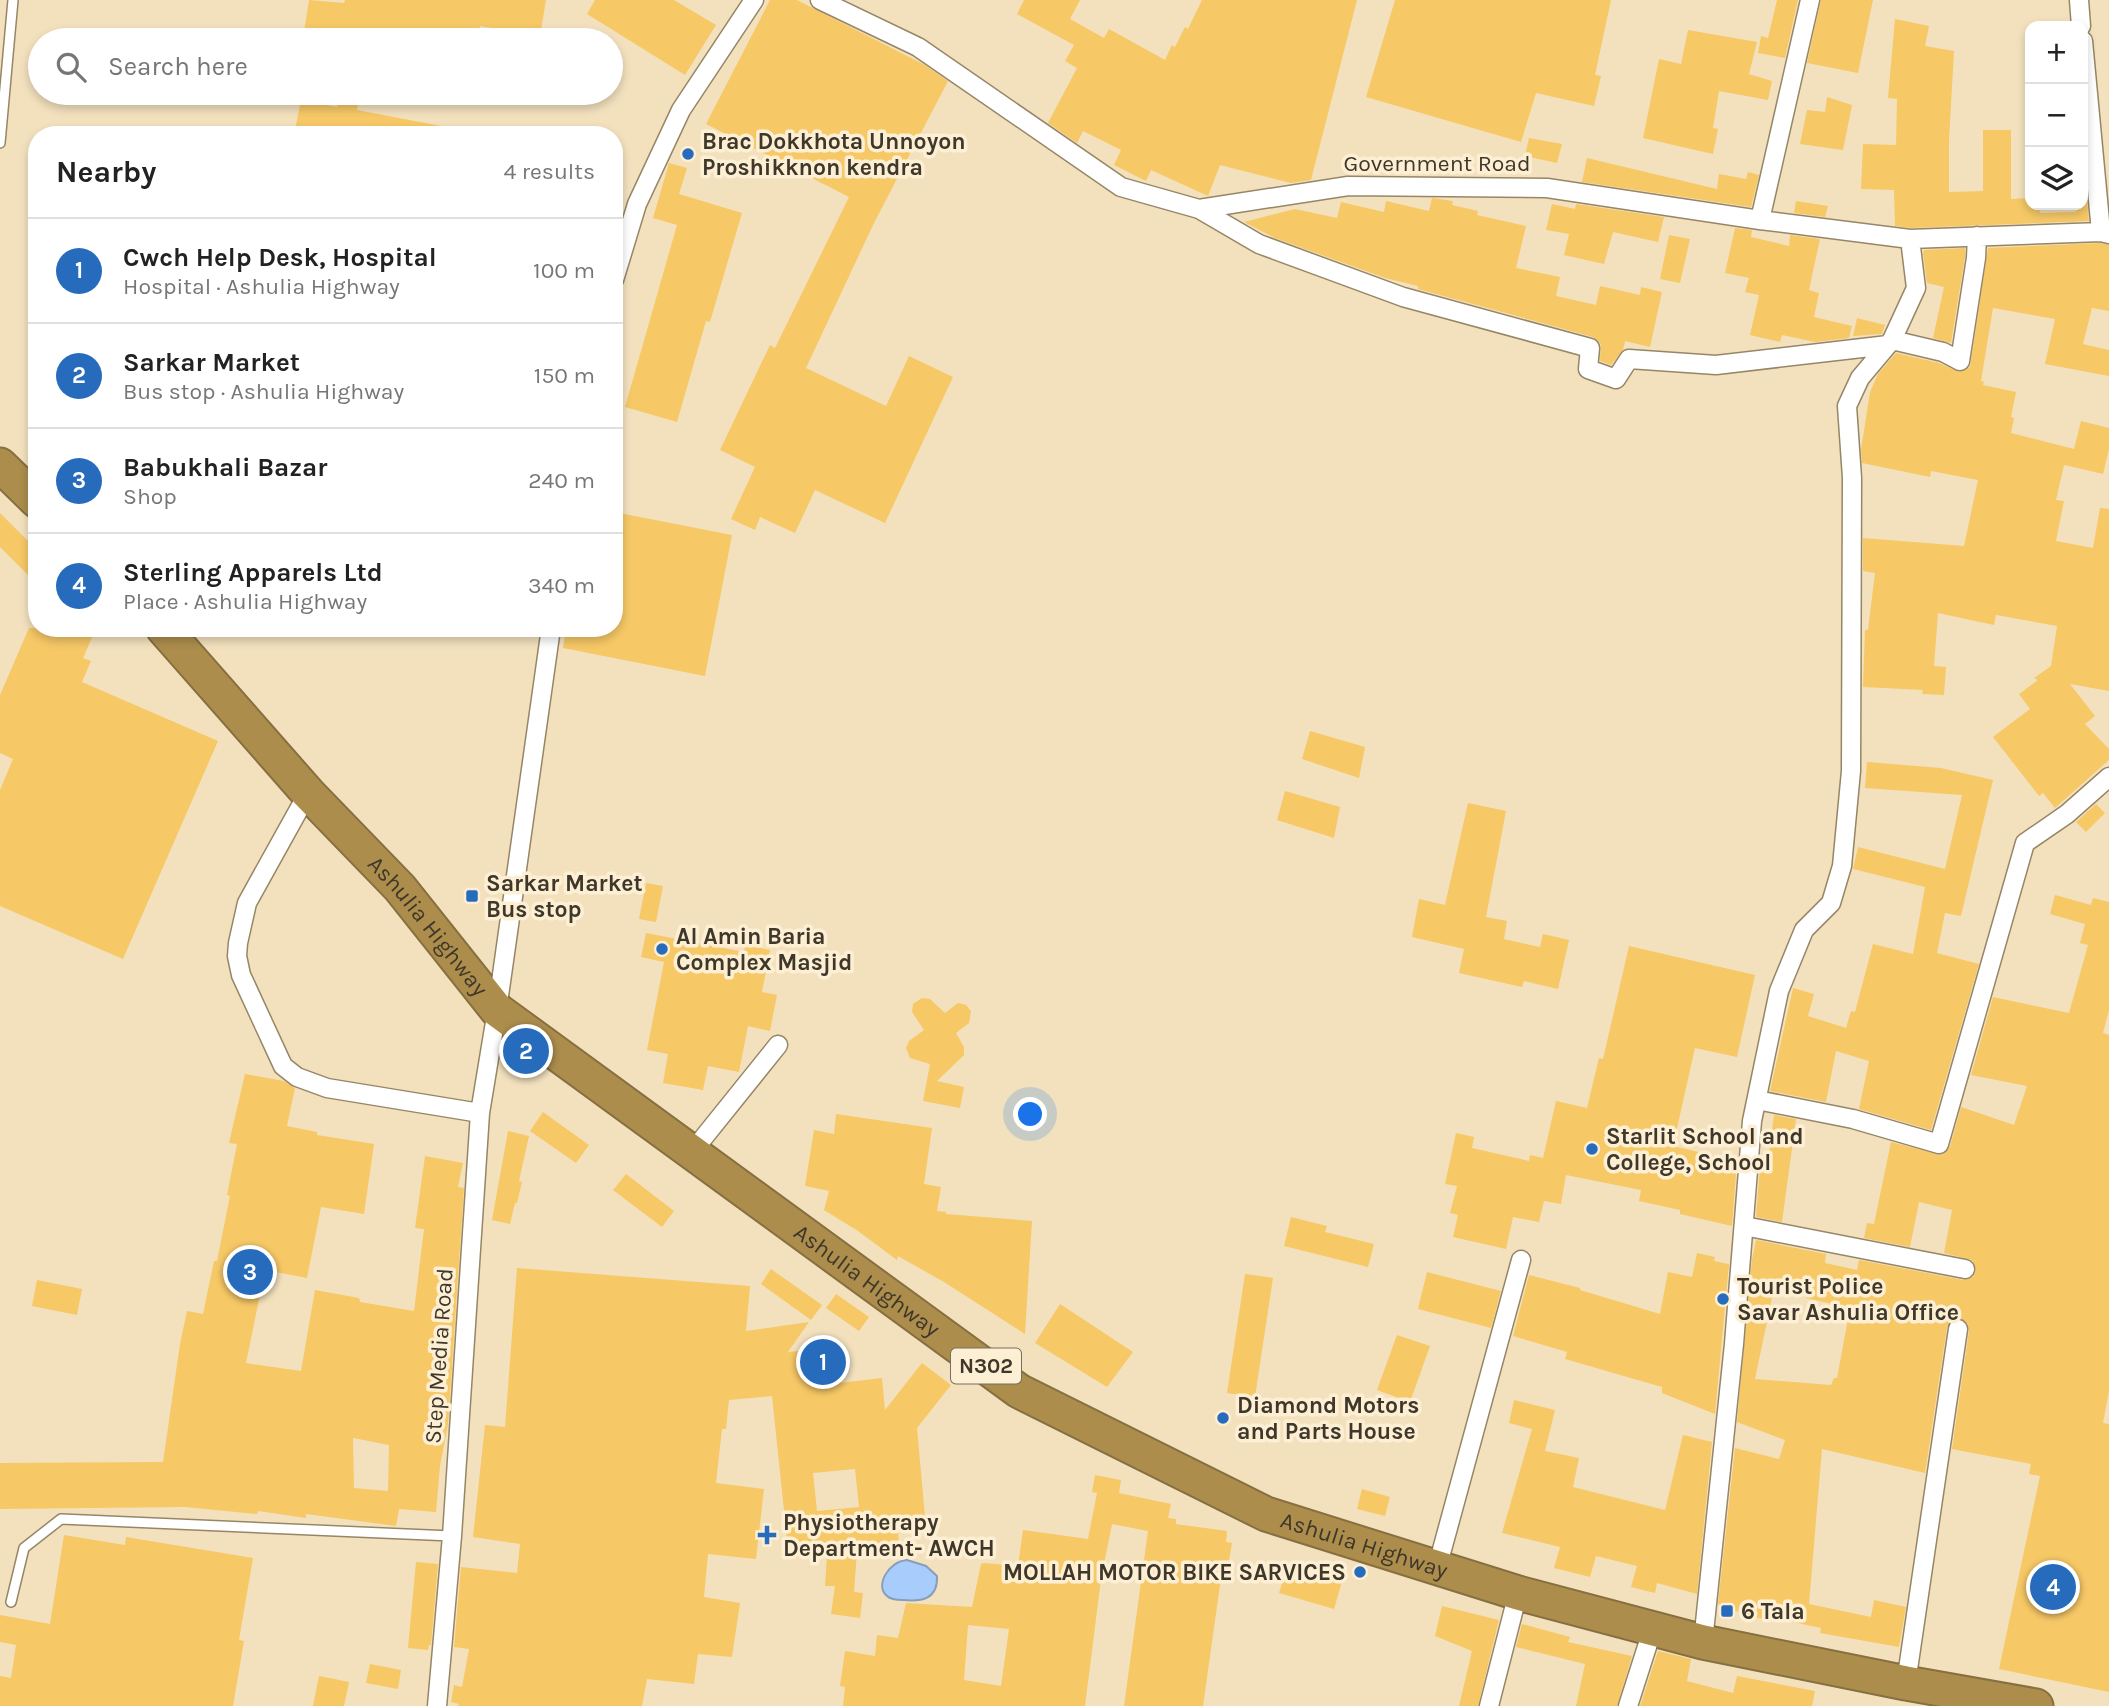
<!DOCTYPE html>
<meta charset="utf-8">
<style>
body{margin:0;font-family:Karla,sans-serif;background:#f6f6f6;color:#222}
.controls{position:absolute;right:21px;top:21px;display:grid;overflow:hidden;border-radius:14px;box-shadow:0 4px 10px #0003}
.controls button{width:63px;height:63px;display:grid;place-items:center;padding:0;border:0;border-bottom:2px solid #e0e0e0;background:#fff;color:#222;font:35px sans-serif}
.you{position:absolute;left:1031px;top:1115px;width:24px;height:24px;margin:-18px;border:5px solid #fff;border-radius:50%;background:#1a73e8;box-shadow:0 0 0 10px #1a73e833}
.badge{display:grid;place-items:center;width:46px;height:46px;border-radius:50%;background:#266bbc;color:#fff;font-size:23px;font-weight:700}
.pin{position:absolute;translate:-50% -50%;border:4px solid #fff;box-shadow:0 2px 7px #0006}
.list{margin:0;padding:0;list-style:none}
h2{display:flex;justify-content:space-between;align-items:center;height:91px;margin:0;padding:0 28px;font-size:30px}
h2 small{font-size:23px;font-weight:400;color:#767676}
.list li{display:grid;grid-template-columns:46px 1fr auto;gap:21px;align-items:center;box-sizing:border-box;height:105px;padding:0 28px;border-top:2px solid #e0e0e0}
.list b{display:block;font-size:26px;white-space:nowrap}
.list p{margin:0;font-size:23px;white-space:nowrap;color:#767676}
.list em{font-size:23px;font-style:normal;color:#767676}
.icon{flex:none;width:38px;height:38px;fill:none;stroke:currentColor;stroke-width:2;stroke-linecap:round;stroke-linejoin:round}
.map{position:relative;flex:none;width:2109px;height:1706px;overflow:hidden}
.search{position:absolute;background:#fff;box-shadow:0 4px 10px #0003;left:28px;top:28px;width:595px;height:77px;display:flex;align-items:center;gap:18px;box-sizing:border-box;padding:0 24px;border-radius:38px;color:#767676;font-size:26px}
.panel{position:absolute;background:#fff;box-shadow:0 4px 10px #0003;left:28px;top:126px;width:595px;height:511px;border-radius:28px}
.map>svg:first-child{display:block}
.water{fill:#a8ccfb;stroke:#889fbc;stroke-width:2}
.building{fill:#f6c866;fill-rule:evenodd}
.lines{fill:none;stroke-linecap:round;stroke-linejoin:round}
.lane-casing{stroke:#968666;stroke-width:12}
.street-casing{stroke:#968666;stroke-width:21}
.highway-casing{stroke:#866f40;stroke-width:37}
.lane{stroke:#fff;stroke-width:9}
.street{stroke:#fff;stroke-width:18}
.highway{stroke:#ac8d4c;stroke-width:33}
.poi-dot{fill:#266bbc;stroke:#fdefd3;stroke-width:2.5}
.labels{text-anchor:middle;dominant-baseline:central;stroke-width:7;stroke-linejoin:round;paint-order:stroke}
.shield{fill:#fdefd3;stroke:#776e5d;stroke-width:2}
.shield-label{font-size:21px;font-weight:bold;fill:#3e372a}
.poi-label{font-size:23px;font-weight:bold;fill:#3e372a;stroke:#fdefd3;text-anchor:start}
.street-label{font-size:23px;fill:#3e372a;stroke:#fdefd3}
</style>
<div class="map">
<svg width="2109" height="1706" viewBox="0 0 2109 1706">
<rect width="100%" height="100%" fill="#f3e1be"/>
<!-- water -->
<path class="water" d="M 907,1560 L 926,1566 L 937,1576 C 938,1599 922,1602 903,1600 C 898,1600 891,1600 887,1596 C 874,1586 889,1561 907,1560 Z"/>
<!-- building -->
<path class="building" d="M 309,0 L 344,3 L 345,0 L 546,0 L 540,36 L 480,26 L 477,40 L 366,40 L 330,34 L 329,40 L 303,38 Z
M 595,0 L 674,0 L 716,25 L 685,75 L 587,14 Z
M 770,0 L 797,0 L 923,64 L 948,81 L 874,223 L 806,368 L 886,406 L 909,356 L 953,377 L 885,523 L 815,490 L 795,533 L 760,517 L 755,530 L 731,519 L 755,467 L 720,450 L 770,345 L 775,348 L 849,197 L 706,124 Z
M 1024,0 L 1080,0 L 1070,19 L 1104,38 L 1109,29 L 1165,60 L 1172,45 L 1175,47 L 1185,27 L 1188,29 L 1202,0 L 1357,0 L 1311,180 L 1291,183 L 1220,165 L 1208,196 L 1151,170 L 1146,181 L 1114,165 L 1121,150 L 1083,131 L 1077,143 L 1048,123 L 1077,68 L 1065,61 L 1074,45 L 1017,14 Z
M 1395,0 L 1611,0 L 1595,75 L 1601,76 L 1594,106 L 1536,93 L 1521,142 L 1366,97 Z
M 1777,0 L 1798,0 L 1785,58 L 1758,53 L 1761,36 L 1768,38 Z
M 1821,0 L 1873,0 L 1858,73 L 1807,63 Z
M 1895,19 L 1929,26 L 1925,46 L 1954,51 L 1949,140 L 1949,192 L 1983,191 L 1983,130 L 2011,130 L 2011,199 L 2030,198 L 2030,205 L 2039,205 L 2040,213 L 2076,212 L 2075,205 L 2083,205 L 2083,160 L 2089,221 L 1911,228 L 1895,226 L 1894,190 L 1861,189 L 1863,144 L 1896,145 L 1897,99 L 1888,98 Z
M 1688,30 L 1757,42 L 1749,74 L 1772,81 L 1768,100 L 1719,91 L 1713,128 L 1718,129 L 1713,154 L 1643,138 L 1659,59 L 1681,64 Z
M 339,94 L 359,98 L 357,110 L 441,126 L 441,135 L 294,135 L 301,100 L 337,107 Z
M 1827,97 L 1852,105 L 1843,150 L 1800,144 L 1807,110 L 1825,112 Z
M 1529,138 L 1562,144 L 1557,163 L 1525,156 Z
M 1587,158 L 1717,189 L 1719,174 L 1746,179 L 1748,172 L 1759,175 L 1751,207 L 1582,182 Z
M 669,163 L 687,168 L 679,194 L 742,213 L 710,322 L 706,321 L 677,422 L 625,407 L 677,225 L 653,218 Z
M 1432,198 L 1453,201 L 1452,205 L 1478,211 L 1477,215 L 1526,226 L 1516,268 L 1560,277 L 1556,296 L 1596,305 L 1600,286 L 1640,295 L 1641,287 L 1662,292 L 1650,347 L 1625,341 L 1623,350 L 1611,365 L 1600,361 L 1601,344 L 1593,337 L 1418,289 L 1418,286 L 1385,278 L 1275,238 L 1244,222 L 1295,209 L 1337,218 L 1341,202 L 1384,212 L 1386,201 L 1429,211 Z
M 1796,201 L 1828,206 L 1825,217 L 1794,213 Z
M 1552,204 L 1575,209 L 1576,204 L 1664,217 L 1658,242 L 1613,232 L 1604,264 L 1564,255 L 1569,234 L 1546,230 Z
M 1735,228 L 1752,230 L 1751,237 L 1789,246 L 1790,235 L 1820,239 L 1809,290 L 1819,293 L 1814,317 L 1852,326 L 1849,338 L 1815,342 L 1782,335 L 1780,342 L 1750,335 L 1759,295 L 1745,292 L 1749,278 L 1725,273 Z
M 1669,235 L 1690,239 L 1680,283 L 1660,279 Z
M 2100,243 L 2109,245 L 2109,311 L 2092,308 L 2083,344 L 2109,350 L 2109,376 L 2045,364 L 2055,319 L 1993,308 L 1981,381 L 1984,382 L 1983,385 L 2016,392 L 2011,417 L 2014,418 L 2011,433 L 2074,449 L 2081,421 L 2109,428 L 2109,449 L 2103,474 L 2064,465 L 2056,500 L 2064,501 L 2056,541 L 2093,548 L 2100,508 L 2109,509 L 2109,691 L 2070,684 L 2095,716 L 2085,724 L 2109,749 L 2109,760 L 2055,808 L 2043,793 L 2039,796 L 1993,737 L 2030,709 L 2019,694 L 2038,680 L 2034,678 L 2051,666 L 2057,626 L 1996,615 L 1994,625 L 1938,613 L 1934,666 L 1946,667 L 1944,695 L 1922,694 L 1923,690 L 1863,687 L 1865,630 L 1868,630 L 1875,573 L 1863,571 L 1863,538 L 1964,546 L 1978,480 L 1931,471 L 1930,477 L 1862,463 L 1861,450 L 1870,392 L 1878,374 L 1896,353 L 1939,363 L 1959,372 L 1970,367 L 1988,248 Z
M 1965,248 L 1965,257 L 1951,343 L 1933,338 L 1944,287 L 1927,283 L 1923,253 L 1924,250 Z
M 1857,318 L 1885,325 L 1882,334 L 1853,336 Z
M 614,512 L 732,535 L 705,676 L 563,648 L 566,628 L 614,628 Z
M 0,513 L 37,550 L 37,567 L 28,575 L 0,547 Z
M 29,628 L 96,628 L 83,658 L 91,661 L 82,682 L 218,741 L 123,959 L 0,906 L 0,790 L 13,759 L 0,753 L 0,695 Z
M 1310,731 L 1365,747 L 1359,778 L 1302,759 Z
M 1867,762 L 1941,768 L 1993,780 L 1961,916 L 1945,913 L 1937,953 L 1979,964 L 1931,1130 L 1859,1109 L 1869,1061 L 1836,1051 L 1826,1102 L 1770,1091 L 1793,988 L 1814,994 L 1808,1016 L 1846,1028 L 1851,1011 L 1855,1012 L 1873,944 L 1913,954 L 1925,887 L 1853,869 L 1858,847 L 1945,869 L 1962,795 L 1865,788 Z
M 1285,791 L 1340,807 L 1334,838 L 1277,820 Z
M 1468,803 L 1506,811 L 1486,917 L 1507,921 L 1504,939 L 1540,947 L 1543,934 L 1569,940 L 1558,989 L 1524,981 L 1522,987 L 1459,973 L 1464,949 L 1412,937 L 1419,899 L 1445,905 Z
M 2096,804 L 2105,813 L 2086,832 L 2076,822 Z
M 646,883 L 663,886 L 656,922 L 639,919 Z
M 2055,895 L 2091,905 L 2093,898 L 2109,902 L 2109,1010 L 2103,1033 L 2109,1035 L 2109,1391 L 2103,1423 L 2109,1424 L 2109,1692 L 1999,1669 L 2040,1476 L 2029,1474 L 2031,1464 L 1952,1449 L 1969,1331 L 1968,1324 L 1960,1318 L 1953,1319 L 1947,1327 L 1925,1473 L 1822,1449 L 1809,1604 L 1871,1617 L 1874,1600 L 1906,1607 L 1899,1647 L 1820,1633 L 1821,1628 L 1788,1621 L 1739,1616 L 1740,1612 L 1720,1608 L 1721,1604 L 1718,1604 L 1735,1448 L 1779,1459 L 1785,1440 L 1737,1422 L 1752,1260 L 1756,1240 L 1826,1254 L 1825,1263 L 1857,1270 L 1859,1260 L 1963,1280 L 1973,1277 L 1976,1270 L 1972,1260 L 1944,1253 L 1952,1210 L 1919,1202 L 1910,1247 L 1864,1238 L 1867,1223 L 1874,1224 L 1891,1142 L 1942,1155 L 1950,1147 L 1961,1107 L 2014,1125 L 2027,1086 L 1971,1075 L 1993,997 L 2069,1013 L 2088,945 L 2080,943 L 2085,924 L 2050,914 ZM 1774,1288 L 1807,1295 L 1806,1298 L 1850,1308 L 1837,1378 L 1834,1378 L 1831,1385 L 1755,1379 Z
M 646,933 L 744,952 L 745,945 L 770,950 L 762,992 L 777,995 L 770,1031 L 748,1026 L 739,1072 L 708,1066 L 703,1090 L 663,1083 L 668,1054 L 647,1050 L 664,962 L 641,957 Z
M 1629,946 L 1755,975 L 1737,1057 L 1695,1048 L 1673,1146 L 1737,1161 L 1732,1226 L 1680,1214 L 1680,1210 L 1639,1201 L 1641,1190 L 1566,1175 L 1561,1204 L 1544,1201 L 1539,1222 L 1513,1217 L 1506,1249 L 1453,1237 L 1458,1215 L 1450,1213 L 1457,1186 L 1445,1184 L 1456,1133 L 1474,1137 L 1472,1148 L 1529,1161 L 1530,1155 L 1543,1158 L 1556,1101 L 1587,1108 L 1599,1058 L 1603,1059 Z
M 922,998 L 930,999 L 945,1013 L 958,1003 L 966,1005 L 971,1011 L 969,1023 L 956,1033 L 964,1047 L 964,1055 L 937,1081 L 964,1087 L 960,1108 L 923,1101 L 930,1064 L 910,1058 L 906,1048 L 909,1041 L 924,1030 L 912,1012 L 913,1004 Z
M 245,1074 L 284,1081 L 295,1088 L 287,1126 L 317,1132 L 317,1135 L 374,1144 L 364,1214 L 321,1207 L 307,1278 L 265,1270 L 246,1363 L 301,1371 L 315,1290 L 359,1298 L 360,1302 L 414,1311 L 424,1229 L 415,1228 L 425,1156 L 463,1163 L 458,1187 L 464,1188 L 448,1424 L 440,1466 L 436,1512 L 399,1509 L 396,1526 L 306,1514 L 306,1518 L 258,1511 L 257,1514 L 185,1507 L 0,1509 L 0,1463 L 163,1462 L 180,1344 L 187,1311 L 203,1314 L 214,1261 L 217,1261 L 230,1196 L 227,1195 L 237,1144 L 229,1143 ZM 353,1438 L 389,1445 L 388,1491 L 354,1488 Z
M 543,1112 L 589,1145 L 576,1163 L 530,1131 Z
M 836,1114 L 932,1128 L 924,1184 L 941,1187 L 937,1211 L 946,1212 L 946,1214 L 1032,1221 L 1025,1334 L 944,1282 L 898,1256 L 897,1260 L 858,1231 L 824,1210 L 829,1191 L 805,1186 L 814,1130 L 834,1134 Z
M 1774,1115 L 1796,1119 L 1782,1222 L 1756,1217 L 1760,1166 L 1767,1168 Z
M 508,1131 L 529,1136 L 519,1181 L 522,1182 L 517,1203 L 515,1203 L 510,1224 L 492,1220 Z
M 626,1174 L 674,1211 L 662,1227 L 613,1190 Z
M 1291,1217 L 1327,1226 L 1325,1232 L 1374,1244 L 1368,1267 L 1284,1246 Z
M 1697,1253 L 1715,1257 L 1714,1261 L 1729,1264 L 1715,1414 L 1662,1393 L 1662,1387 L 1565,1359 L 1567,1352 L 1513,1336 L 1529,1275 L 1580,1288 L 1580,1290 L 1660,1314 L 1668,1272 L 1692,1277 Z
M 517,1268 L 750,1286 L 746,1331 L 809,1322 L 788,1352 L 835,1347 L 839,1383 L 882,1378 L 885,1410 L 922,1363 L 951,1385 L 917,1428 L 926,1528 L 898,1530 L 899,1546 L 857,1551 L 854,1592 L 863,1593 L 860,1618 L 831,1614 L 835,1586 L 825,1586 L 827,1554 L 789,1558 L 772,1396 L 729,1400 L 726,1429 L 722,1429 L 716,1483 L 764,1489 L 756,1559 L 708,1554 L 704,1597 L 740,1603 L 732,1657 L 698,1654 L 694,1684 L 647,1679 L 642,1706 L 458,1706 L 459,1704 L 451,1702 L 454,1685 L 462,1687 L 469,1649 L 454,1647 L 461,1567 L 517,1573 L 520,1544 L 473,1537 L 485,1425 L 505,1427 ZM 855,1469 L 859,1507 L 817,1511 L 813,1473 Z
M 771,1269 L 822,1305 L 811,1320 L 761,1284 Z
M 1427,1272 L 1501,1291 L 1491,1328 L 1418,1309 Z
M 1245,1274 L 1273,1278 L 1255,1397 L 1227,1393 Z
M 37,1280 L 82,1289 L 77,1315 L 32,1306 Z
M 836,1294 L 869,1317 L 859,1331 L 826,1308 Z
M 1060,1304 L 1133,1352 L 1107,1387 L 1035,1343 Z
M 1397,1335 L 1430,1346 L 1410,1402 L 1377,1390 Z
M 1514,1400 L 1555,1410 L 1545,1451 L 1579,1458 L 1573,1487 L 1665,1510 L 1683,1435 L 1712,1442 L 1697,1594 L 1657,1583 L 1655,1593 L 1631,1587 L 1637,1566 L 1596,1556 L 1590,1577 L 1554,1568 L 1560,1547 L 1502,1533 L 1532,1429 L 1509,1423 Z
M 1095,1475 L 1121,1480 L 1119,1493 L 1171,1504 L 1168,1518 L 1176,1519 L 1176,1524 L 1227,1531 L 1226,1542 L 1232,1543 L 1227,1572 L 1222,1571 L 1203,1706 L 1124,1706 L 1148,1531 L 1112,1524 L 1101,1579 L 1085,1706 L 843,1706 L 845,1687 L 840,1686 L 845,1651 L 875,1656 L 877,1635 L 898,1638 L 906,1603 L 972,1607 L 981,1564 L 984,1563 L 1018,1566 L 1023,1530 L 1088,1539 L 1097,1493 L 1092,1492 ZM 968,1625 L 1009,1629 L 1001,1686 L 964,1680 Z
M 1362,1489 L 1390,1497 L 1385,1516 L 1357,1509 Z
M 64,1535 L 125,1545 L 126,1537 L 253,1558 L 239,1640 L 244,1641 L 233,1706 L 0,1706 L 0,1676 L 11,1678 L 16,1645 L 0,1642 L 0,1615 L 50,1624 Z
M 416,1562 L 438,1564 L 431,1645 L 429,1645 L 428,1650 L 408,1648 Z
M 1313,1569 L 1343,1578 L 1334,1609 L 1279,1593 L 1286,1570 L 1311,1577 Z
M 1442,1606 L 1499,1620 L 1478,1706 L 1459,1706 L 1472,1651 L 1435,1636 Z
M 1522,1624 L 1570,1637 L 1568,1642 L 1632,1656 L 1617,1706 L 1576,1706 L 1585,1664 L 1516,1647 Z
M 1658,1651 L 1691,1659 L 1687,1681 L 1733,1693 L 1737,1676 L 1815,1691 L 1812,1706 L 1640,1706 Z
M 370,1664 L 401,1670 L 398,1689 L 366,1683 Z
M 319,1676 L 349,1682 L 344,1706 L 313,1706 Z"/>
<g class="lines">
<defs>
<path id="lane" d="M 0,143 L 13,0
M 11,1602 L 24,1548 L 61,1519 L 452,1536"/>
<path id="street" d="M 820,0 L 918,47 L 1121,187 L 1199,209 L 1348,186 L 1547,188 L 1760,220 L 1910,239 L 2101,232 L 2109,234
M 2079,0 L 2081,26
M 2083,41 L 2101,232
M 1199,209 L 1259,244 L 1403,297 L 1590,348 L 1588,369 L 1616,379 L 1629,359 L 1716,365 L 1888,345
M 1760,220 L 1810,0
M 614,280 L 637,204 L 681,110 L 754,0
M 1892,340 L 1943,352 L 1960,361 L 1976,258 L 1977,236
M 308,793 L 247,903 L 238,943 L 237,956 L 241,975 L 283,1066 L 297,1077 L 327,1088 L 480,1113
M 1757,1100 L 1853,1119 L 1939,1144 L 2025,843 L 2067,814 L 2109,777
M 692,1152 L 778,1045
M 1744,1226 L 1965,1269
M 1437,1568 L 1521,1260
M 1703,1642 L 1734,1344 L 1752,1121 L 1779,991 L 1804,930 L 1831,903 L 1842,866 L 1851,771 L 1852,478 L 1847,406 L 1860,378 L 1892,340 L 1916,288 L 1910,239
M 1906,1683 L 1958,1329
M 437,1706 L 452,1536 L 480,1113 L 497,1010 L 551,628
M 1489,1706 L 1518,1593
M 1628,1706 L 1653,1628"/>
<g id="highway">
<path d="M 0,465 L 37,501"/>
<path id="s1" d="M 163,628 L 308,793 L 400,888 L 497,1010 L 1019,1391 L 1266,1514 L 1518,1593 L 1703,1642 L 1906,1683 L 2036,1706"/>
</g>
</defs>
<!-- lane casing -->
<use href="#lane" class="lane-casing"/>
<!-- street casing -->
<use href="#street" class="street-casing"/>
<!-- highway casing -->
<use href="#highway" class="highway-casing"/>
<!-- lane -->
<use href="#lane" class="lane"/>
<!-- street -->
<use href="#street" class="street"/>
<!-- highway -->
<use href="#highway" class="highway"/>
</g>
<!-- markers -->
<g class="poi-dot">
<circle cx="688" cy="154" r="7"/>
<rect x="465" y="889" width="14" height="14" rx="3.5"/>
<circle cx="662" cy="949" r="7"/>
<circle cx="1592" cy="1149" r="7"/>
<circle cx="1723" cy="1299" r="7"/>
<circle cx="1223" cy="1418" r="7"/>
<path d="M763.5 1524.5h7v7h7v7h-7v7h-7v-7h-7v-7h7z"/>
<circle cx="1360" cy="1572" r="7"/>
<rect x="1720" y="1604" width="14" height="14" rx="3.5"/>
</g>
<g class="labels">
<!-- shield labels -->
<rect class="shield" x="951" y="1348.5" width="70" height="35" rx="5"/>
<g class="shield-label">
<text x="986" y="1366">N302</text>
</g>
<!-- poi labels -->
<g class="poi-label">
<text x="702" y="141">Brac Dokkhota Unnoyon<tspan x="702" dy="26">Proshikknon kendra</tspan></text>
<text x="486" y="883">Sarkar Market<tspan x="486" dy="26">Bus stop</tspan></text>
<text x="676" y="936">Al Amin Baria<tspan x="676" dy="26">Complex Masjid</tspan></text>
<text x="1606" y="1136">Starlit School and<tspan x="1606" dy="26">College, School</tspan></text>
<text x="1737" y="1286">Tourist Police<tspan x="1737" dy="26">Savar Ashulia Office</tspan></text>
<text x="1237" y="1405">Diamond Motors<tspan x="1237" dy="26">and Parts House</tspan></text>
<text x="783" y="1522">Physiotherapy<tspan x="783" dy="26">Department- AWCH</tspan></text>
<text x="1346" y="1572" text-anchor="end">MOLLAH MOTOR BIKE SARVICES</text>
<text x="1741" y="1611">6 Tala</text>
</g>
<!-- street labels -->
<g class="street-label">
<text x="1437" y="163">Government Road</text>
<text stroke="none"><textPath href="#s1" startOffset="399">Ashulia Highway</textPath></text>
<text stroke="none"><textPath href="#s1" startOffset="966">Ashulia Highway</textPath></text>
<text transform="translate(439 1356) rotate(-86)">Step Media Road</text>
<text stroke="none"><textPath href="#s1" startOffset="1533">Ashulia Highway</textPath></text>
</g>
</g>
</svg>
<div class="controls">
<button>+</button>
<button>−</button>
<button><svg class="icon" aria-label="layers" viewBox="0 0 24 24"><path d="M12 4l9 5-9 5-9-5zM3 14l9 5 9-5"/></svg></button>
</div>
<div class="you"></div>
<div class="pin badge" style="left:823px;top:1362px">1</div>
<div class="pin badge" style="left:526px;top:1051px">2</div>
<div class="pin badge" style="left:250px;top:1272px">3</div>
<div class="pin badge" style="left:2053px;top:1587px">4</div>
<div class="search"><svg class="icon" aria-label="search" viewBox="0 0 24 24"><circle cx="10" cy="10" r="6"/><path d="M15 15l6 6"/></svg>Search here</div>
<section class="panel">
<h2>Nearby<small>4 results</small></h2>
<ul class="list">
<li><span class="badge">1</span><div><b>Cwch Help Desk, Hospital</b><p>Hospital · Ashulia Highway</p></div><em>100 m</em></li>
<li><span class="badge">2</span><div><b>Sarkar Market</b><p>Bus stop · Ashulia Highway</p></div><em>150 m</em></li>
<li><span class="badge">3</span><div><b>Babukhali Bazar</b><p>Shop</p></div><em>240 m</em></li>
<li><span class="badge">4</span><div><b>Sterling Apparels Ltd</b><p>Place · Ashulia Highway</p></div><em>340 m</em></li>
</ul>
</section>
</div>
